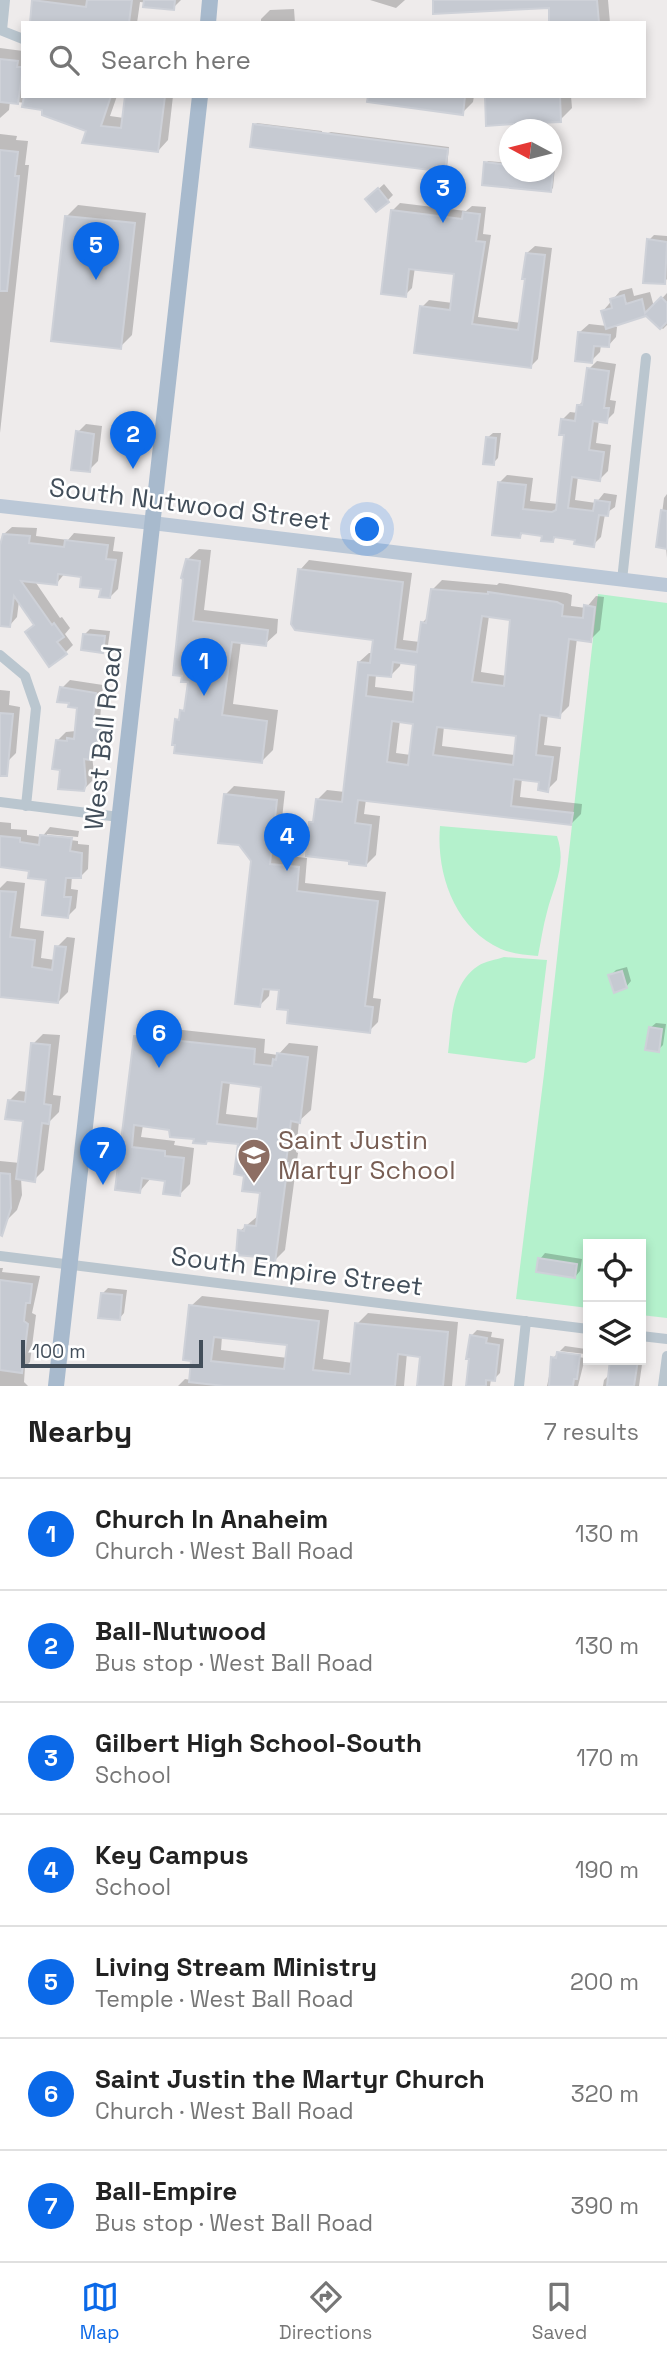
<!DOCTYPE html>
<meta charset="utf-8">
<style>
body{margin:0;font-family:"Space Grotesk",sans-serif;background:#f2f2f2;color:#222}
.controls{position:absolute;right:21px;bottom:21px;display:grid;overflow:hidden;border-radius:0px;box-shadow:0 4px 10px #0003}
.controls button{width:63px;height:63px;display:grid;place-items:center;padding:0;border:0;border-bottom:2px solid #e0e0e0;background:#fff;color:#222;font:35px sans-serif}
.compass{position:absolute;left:499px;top:119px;width:63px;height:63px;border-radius:50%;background:#fff;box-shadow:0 4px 10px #0003;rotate:277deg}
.scale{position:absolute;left:21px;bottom:18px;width:182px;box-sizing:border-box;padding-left:7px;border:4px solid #424e5a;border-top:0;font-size:19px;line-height:24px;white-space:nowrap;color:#424e5a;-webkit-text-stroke:5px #fff;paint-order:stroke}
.you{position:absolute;left:368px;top:530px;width:24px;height:24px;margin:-18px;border:5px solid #fff;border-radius:50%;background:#1a73e8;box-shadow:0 0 0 10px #1a73e833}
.badge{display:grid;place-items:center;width:46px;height:46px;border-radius:50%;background:#0b69e8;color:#fff;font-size:23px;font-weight:700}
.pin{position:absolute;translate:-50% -58px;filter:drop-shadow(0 2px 4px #0008)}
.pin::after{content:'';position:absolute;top:37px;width:24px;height:21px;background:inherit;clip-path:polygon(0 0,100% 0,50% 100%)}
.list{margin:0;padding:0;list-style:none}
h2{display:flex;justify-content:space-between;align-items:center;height:91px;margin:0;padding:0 28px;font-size:30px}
h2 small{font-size:23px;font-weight:400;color:#767676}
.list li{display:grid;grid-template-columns:46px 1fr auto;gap:21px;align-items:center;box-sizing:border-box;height:112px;padding:0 28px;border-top:2px solid #e0e0e0}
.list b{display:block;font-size:26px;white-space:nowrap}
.list p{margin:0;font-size:23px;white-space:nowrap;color:#767676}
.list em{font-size:23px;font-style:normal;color:#767676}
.icon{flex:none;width:38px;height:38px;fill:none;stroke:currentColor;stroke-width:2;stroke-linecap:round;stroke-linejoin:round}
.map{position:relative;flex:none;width:667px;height:1386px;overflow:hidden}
.search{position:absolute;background:#fff;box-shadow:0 4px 10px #0003;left:21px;right:21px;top:21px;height:77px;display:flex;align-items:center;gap:18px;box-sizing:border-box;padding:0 24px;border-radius:0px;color:#767676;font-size:26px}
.sheet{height:875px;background:#fff}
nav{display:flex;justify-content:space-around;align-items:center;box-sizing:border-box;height:98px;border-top:2px solid #e0e0e0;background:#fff;font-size:19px;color:#767676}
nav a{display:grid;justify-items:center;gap:4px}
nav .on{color:#0b69e8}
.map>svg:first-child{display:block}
.green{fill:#b4f1cc}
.shadow{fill:#0003;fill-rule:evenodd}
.building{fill:#c6cad2;stroke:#ced1d8;stroke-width:2;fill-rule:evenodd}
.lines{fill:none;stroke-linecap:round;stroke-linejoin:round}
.street{stroke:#bac6cf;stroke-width:10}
.secondary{stroke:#bbc8d7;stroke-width:14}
.primary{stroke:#a8bacd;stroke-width:16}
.labels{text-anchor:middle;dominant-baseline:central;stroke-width:5;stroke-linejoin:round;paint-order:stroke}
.street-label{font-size:26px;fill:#424e5a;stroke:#fff}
.education-label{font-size:26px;fill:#785e54;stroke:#fff;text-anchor:start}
</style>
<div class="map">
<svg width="667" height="1386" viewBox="0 0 667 1386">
<rect width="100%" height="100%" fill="#eeebeb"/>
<!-- green -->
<path class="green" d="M 598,594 L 667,603 L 667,1318 L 641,1315 L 641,1244 L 588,1244 L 588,1308 L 516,1299 L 544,1074 Z
M 440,826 L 557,836 C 567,866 554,884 547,912 C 543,926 541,941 538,956 C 525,955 513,954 501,949 C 454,928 436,873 440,826 Z
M 504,957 L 547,960 L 535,1058 L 526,1063 L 448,1053 C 452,1022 450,985 478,966 C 485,961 496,960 504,957 Z"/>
<!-- shadow -->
<path class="shadow" d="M 34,0 L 181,0 L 173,8 L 161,4 L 140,2 L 137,23 L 32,21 Z
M 370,0 L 405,0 L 396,8 Z
M 434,0 L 608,0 L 610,23 L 581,23 L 575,5 Z
M 294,9 L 295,23 L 261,23 L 261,19 L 270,10 Z
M 0,48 L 23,51 L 23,96 L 117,96 L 110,116 L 124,118 L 127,96 L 173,96 L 168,140 L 158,151 L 88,130 L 44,108 L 25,103 L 10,101 L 9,110 L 0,118 Z
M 377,96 L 474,96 L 473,102 L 462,113 Z
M 486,96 L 571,96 L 572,108 L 560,120 L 547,121 L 538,130 L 515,130 L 514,123 Z
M 257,123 L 322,131 L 322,135 L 331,132 L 449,147 L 447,167 L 445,170 L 255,125 Z
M 0,134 L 17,136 L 16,140 L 28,141 L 25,165 L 29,165 L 0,433 Z
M 488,161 L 510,163 L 510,172 L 552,172 L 552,167 L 555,167 L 553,188 L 551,190 L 486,163 Z
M 384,184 L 393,195 L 388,200 L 373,194 Z
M 400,203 L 466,211 L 472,206 L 486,207 L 483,234 L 491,235 L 478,317 L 521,323 L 527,278 L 527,253 L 535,246 L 552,248 L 538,359 L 531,366 L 422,307 L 429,300 L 453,303 L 456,273 L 415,267 L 412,288 L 405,295 L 393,210 Z
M 78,205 L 146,213 L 132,335 L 120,347 L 67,216 Z
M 654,235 L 667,236 L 667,279 L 664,282 L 649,240 Z
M 632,288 L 634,296 L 650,292 L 654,307 L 667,293 L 667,325 L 663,329 L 647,314 L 609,326 L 617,327 L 616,337 L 608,346 L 601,345 L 600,352 L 591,361 L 580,332 L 589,324 L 607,326 L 603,311 L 620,291 Z
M 597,361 L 616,364 L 610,400 L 616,401 L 614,413 L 606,421 L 599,420 L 596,443 L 611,445 L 608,471 L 600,479 L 578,476 L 575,500 L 596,503 L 604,493 L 617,495 L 615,507 L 605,514 L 601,537 L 593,545 L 577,538 L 557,536 L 553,540 L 544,534 L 524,532 L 520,536 L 499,483 L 507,475 L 533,478 L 530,501 L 558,504 L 566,434 L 562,420 L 570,412 L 578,413 L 579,405 L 584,400 L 589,369 Z
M 86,424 L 102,426 L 98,461 L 89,470 L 78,432 Z
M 493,433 L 501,433 L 498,458 L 493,463 L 487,438 Z
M 667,494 L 667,558 L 666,547 L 658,546 L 664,498 Z
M 12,527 L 37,528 L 36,536 L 68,540 L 74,533 L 115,537 L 113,551 L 123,552 L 118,589 L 110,597 L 103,588 L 82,575 L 65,573 L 57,583 L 34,580 L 60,618 L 62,617 L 70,628 L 65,634 L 73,645 L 65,653 L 27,632 L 35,624 L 19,601 L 17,617 L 10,625 L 0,624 L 0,545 L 4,541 L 4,534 Z
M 199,549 L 211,550 L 204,610 L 278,619 L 277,633 L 265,644 L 241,641 L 233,704 L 278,710 L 273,750 L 261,762 L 177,744 L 177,720 L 187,706 L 190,681 L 187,560 Z
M 309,560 L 412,573 L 403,640 L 420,642 L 422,623 L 429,616 L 432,590 L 442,580 L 497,585 L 499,583 L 567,593 L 572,595 L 571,606 L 586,608 L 596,596 L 604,597 L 600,630 L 590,640 L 577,638 L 569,706 L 559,716 L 548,714 L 544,745 L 561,747 L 557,780 L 547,790 L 541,781 L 522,778 L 520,797 L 582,804 L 581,814 L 571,824 L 366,799 L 364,814 L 380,816 L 376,855 L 366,865 L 311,823 L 315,819 L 317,800 L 327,790 L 345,792 L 359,662 L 369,653 L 373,653 L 374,639 L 300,570 ZM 489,616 L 512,618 L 507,676 L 481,672 ZM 401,661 L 417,663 L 416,692 L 375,687 L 376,674 L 391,675 L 400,666 ZM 400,720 L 415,722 L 411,755 L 396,753 ZM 444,726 L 518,735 L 515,755 L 442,746 Z
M 90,629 L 110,631 L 108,645 L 102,651 L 85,634 Z
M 0,676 L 0,690 L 10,691 L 9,705 L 20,707 L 16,753 L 0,769 Z
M 70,680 L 103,685 L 100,719 L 107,720 L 105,738 L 92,755 L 94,774 L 92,781 L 83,790 L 61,769 L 58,740 L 66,732 L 76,731 L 79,707 L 71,702 L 62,688 Z
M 234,786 L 285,791 L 278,855 L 307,858 L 305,883 L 386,892 L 373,998 L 381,999 L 378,1022 L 369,1031 L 290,1009 L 281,989 L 270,988 L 269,996 L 260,1005 L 253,861 L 225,795 Z
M 0,822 L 11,823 L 11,829 L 27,830 L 27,835 L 42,837 L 50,827 L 79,831 L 78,837 L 47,834 L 47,837 L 78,841 L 78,844 L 89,845 L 88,869 L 80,877 L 72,876 L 71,889 L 78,890 L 76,908 L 68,916 L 47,879 L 31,869 L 0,865 Z
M 7,881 L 25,883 L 20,928 L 44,931 L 41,958 L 55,960 L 57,947 L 67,937 L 75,938 L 68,992 L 58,1002 L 0,995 L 0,888 Z
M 627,967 L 631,981 L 626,987 L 610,976 L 616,970 Z
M 656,1023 L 666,1024 L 663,1045 L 658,1050 L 650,1028 Z
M 146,1026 L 265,1039 L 264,1053 L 278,1055 L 289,1043 L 318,1046 L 311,1110 L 299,1121 L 296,1152 L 298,1153 L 285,1250 L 274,1261 L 261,1256 L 240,1231 L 259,1215 L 262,1192 L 246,1174 L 240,1142 L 209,1139 L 206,1143 L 171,1128 L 143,1125 L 141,1137 L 175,1141 L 174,1145 L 194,1148 L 190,1184 L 179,1195 L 167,1180 L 151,1178 L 140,1191 L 117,1188 L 135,1037 ZM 230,1082 L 263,1085 L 260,1118 L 226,1114 Z
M 43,1034 L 60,1035 L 53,1095 L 61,1096 L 59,1112 L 50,1121 L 44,1170 L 34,1180 L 21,1178 L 22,1195 L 17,1210 L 6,1221 L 0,1221 L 0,1161 L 20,1163 L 24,1119 L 9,1101 L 19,1091 L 28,1092 L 33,1044 Z
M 545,1253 L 582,1259 L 580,1271 L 575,1277 L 540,1259 Z
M 0,1268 L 3,1268 L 2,1272 L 40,1276 L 32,1313 L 36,1315 L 30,1362 L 25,1367 L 24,1382 L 28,1386 L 0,1386 Z
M 108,1288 L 127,1290 L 124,1313 L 119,1319 L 102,1294 Z
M 202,1296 L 329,1310 L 323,1359 L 353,1363 L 357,1324 L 368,1313 L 458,1322 L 452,1386 L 418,1386 L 422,1355 L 407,1353 L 404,1386 L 178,1386 L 185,1379 L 191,1380 L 193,1359 L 191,1306 ZM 222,1336 L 289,1344 L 288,1358 L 221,1350 Z
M 477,1330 L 492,1332 L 491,1337 L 504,1339 L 500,1373 L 494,1379 L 491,1379 L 490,1386 L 468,1386 L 471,1336 Z
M 565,1346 L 586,1349 L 585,1354 L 560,1351 Z
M 641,1350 L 644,1350 L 639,1386 L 603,1386 L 604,1380 L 610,1374 L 612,1360 L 641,1360 Z
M 560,1351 L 557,1354 L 585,1358 L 578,1386 L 547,1386 L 553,1358 Z"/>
<!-- building -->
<path class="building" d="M 32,0 L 86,7 L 87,0 L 132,0 L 129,23 L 30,23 Z
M 144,0 L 175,0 L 174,10 L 143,7 Z
M 433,0 L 597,0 L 599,23 L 549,23 L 549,8 L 433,14 Z
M 0,59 L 18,61 L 17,67 L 23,67 L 18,104 L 0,102 Z
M 24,96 L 111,96 L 101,126 L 121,128 L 125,96 L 165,96 L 158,152 L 82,143 L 86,131 L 42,115 L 42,110 L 22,107 Z
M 368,96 L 465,96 L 463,115 L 367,102 Z
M 485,96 L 560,96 L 561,122 L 535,123 L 536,130 L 513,130 L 513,124 L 486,126 Z
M 253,124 L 448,149 L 445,172 L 250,147 Z
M 0,150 L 18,152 L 15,176 L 19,176 L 7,291 L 0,291 Z
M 484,162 L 509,165 L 509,172 L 553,172 L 551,192 L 482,185 Z
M 378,188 L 389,202 L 376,212 L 365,199 Z
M 391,210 L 462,219 L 463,212 L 480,214 L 476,241 L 485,242 L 472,324 L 518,330 L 525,279 L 522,279 L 526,253 L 545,255 L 531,368 L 414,353 L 420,306 L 450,310 L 454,274 L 409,269 L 406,297 L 381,294 Z
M 65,216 L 135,223 L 121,349 L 51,341 Z
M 647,239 L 667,242 L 665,284 L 643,283 Z
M 624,295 L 626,304 L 642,299 L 645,313 L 661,297 L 667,303 L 667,322 L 660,329 L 646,316 L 606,329 L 601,311 L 612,308 L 610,299 Z
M 578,332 L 610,335 L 609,347 L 594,346 L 592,363 L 575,361 Z
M 587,368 L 609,371 L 604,408 L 609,408 L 607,423 L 593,421 L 589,450 L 604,452 L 600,481 L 572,477 L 568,508 L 593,511 L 595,500 L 610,502 L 608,516 L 599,515 L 594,547 L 574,544 L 575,540 L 554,537 L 553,542 L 541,541 L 542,536 L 521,533 L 520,538 L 492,535 L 498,482 L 526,485 L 523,509 L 552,512 L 556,510 L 564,435 L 559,435 L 561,419 L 575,421 L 577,405 L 582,405 Z
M 76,431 L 94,434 L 90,472 L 71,470 Z
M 486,437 L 496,438 L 494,465 L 483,464 Z
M 661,510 L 667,511 L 667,549 L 656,547 Z
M 3,534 L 30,536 L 29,543 L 64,547 L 65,540 L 108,545 L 106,559 L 116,560 L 110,598 L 99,597 L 101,589 L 80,587 L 81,577 L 58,574 L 57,585 L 21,581 L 52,625 L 54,623 L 64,637 L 57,642 L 67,654 L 49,667 L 25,632 L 34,625 L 14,596 L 10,627 L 0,626 L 0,545 Z
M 186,559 L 200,561 L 193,621 L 268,630 L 266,646 L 232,642 L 222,715 L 267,721 L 262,763 L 174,753 L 175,745 L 172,745 L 175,719 L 179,720 L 180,710 L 184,711 L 188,682 L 181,682 L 182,676 L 173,675 L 183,579 L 181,578 Z
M 298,569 L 403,582 L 395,649 L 417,652 L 421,622 L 426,623 L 431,589 L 488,594 L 488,592 L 557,602 L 563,605 L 562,616 L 583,618 L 584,605 L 595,607 L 591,642 L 569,639 L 560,718 L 540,715 L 536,755 L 553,757 L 548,792 L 538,790 L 539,782 L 514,779 L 511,806 L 573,813 L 571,825 L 358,800 L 355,823 L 371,825 L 366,866 L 349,864 L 349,861 L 306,856 L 309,822 L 313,822 L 316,799 L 342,802 L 358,662 L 370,663 L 373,640 L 295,630 L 291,624 ZM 482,616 L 510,620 L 504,686 L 472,682 ZM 393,662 L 416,665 L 413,702 L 366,696 L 368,675 L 391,677 ZM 392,721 L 413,724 L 408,765 L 387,762 ZM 437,727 L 516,736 L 513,765 L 433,755 Z
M 83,634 L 105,636 L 103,653 L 81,650 Z
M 60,687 L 96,693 L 92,727 L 99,728 L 97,748 L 91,748 L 90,760 L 84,759 L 86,784 L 84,791 L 58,789 L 60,770 L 52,769 L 56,740 L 67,741 L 67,738 L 74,739 L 77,708 L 68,707 L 69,703 L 57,702 Z
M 0,713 L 13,714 L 7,776 L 0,776 Z
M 224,794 L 277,800 L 270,864 L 299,867 L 297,891 L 378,901 L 365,1006 L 373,1007 L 370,1033 L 287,1023 L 288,1010 L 277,1009 L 279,990 L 263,989 L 260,1007 L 235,1004 L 251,861 L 239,845 L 218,843 Z
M 40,835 L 72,838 L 70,851 L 82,853 L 81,878 L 66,878 L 64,897 L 71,897 L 68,918 L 42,915 L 46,880 L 28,878 L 29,871 L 0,867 L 0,836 L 20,838 L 20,842 L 39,845 Z
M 0,891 L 16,892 L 10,937 L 35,940 L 32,967 L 52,970 L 55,946 L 66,947 L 58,1003 L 0,997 Z
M 622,971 L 627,988 L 614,993 L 608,975 Z
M 649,1027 L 662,1029 L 659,1052 L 645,1050 Z
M 134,1036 L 255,1049 L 254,1064 L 272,1066 L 273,1059 L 276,1060 L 277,1053 L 308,1057 L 300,1123 L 291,1121 L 286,1163 L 288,1163 L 275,1263 L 259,1261 L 259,1257 L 236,1255 L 238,1230 L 244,1231 L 245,1225 L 256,1226 L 260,1193 L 242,1191 L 244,1176 L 234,1174 L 238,1144 L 207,1141 L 206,1144 L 193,1143 L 194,1139 L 170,1137 L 169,1130 L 134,1125 L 132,1147 L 165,1151 L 165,1156 L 184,1158 L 180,1196 L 163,1194 L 165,1181 L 142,1178 L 140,1193 L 115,1190 ZM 222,1082 L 261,1087 L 257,1129 L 217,1124 Z
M 31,1043 L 50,1045 L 44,1104 L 51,1105 L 49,1124 L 42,1123 L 35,1182 L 16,1179 L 23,1121 L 5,1119 L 8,1100 L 25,1102 Z
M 0,1173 L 10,1174 L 11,1208 L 2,1236 L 0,1235 Z
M 538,1258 L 577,1264 L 575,1278 L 536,1272 Z
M 0,1280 L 32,1284 L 30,1303 L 26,1303 L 24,1321 L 28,1324 L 22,1373 L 0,1370 Z
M 101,1293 L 122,1295 L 120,1320 L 98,1318 Z
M 189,1305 L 319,1321 L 313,1370 L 350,1374 L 355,1323 L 448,1332 L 443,1386 L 417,1386 L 420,1357 L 398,1354 L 395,1386 L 224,1386 L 189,1382 L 191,1361 L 183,1360 ZM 214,1337 L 287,1345 L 284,1369 L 211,1361 Z
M 470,1335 L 487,1338 L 486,1343 L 499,1345 L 495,1381 L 486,1380 L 486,1386 L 466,1386 L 469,1359 L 466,1359 Z
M 557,1352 L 580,1355 L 577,1379 L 574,1379 L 573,1386 L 549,1386 L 551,1357 L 556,1358 Z
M 610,1360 L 638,1360 L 634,1386 L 607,1386 Z"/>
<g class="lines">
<!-- street -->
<path class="street" d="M 0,30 L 23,39
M 2,30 L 5,0
M 622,580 L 646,358
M 0,655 L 25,676 L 36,708 L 26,806
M 0,802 L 119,817
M 0,1256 L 588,1329
M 641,1336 L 667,1339
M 519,1386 L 526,1321
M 663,1386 L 667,1356"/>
<!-- secondary -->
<path class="secondary" d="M 0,506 L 152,523 L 667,585"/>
<!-- primary -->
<path class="primary" d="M 208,23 L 210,0
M 56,1386 L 200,96"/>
</g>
<!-- icons -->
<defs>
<symbol id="school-pin" viewBox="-11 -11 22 30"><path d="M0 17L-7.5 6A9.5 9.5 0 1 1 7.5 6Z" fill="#8d6e63" stroke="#fff"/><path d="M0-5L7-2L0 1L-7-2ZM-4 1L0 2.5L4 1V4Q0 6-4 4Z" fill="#fff"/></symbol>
</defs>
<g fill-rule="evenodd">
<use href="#school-pin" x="235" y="1136" width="38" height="52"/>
</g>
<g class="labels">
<!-- street labels -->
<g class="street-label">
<text transform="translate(190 504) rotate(7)">South Nutwood Street</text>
<text transform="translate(103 738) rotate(-84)">West Ball Road</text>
<text transform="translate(297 1271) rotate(7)">South Empire Street</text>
</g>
<!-- education labels -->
<g class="education-label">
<text x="278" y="1140">Saint Justin<tspan x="278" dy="30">Martyr School</tspan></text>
</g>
</g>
</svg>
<div class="controls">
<button><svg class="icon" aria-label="locate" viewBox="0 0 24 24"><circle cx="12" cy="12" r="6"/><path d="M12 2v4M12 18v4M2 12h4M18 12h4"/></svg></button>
<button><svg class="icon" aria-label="layers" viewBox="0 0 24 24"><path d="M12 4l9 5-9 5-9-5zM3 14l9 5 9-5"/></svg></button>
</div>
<svg class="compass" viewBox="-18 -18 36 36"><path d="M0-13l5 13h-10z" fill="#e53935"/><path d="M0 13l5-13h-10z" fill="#767676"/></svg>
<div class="scale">100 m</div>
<div class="you"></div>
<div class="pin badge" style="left:204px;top:696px">1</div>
<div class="pin badge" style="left:133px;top:469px">2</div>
<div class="pin badge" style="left:443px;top:223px">3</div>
<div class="pin badge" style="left:287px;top:871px">4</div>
<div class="pin badge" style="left:96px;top:280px">5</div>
<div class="pin badge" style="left:159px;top:1068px">6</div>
<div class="pin badge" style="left:103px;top:1185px">7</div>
<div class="search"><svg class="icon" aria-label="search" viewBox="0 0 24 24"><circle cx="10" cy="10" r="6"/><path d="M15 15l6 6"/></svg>Search here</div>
</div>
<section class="sheet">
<h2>Nearby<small>7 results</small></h2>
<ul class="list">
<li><span class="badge">1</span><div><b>Church In Anaheim</b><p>Church · West Ball Road</p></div><em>130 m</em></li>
<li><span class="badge">2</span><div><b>Ball-Nutwood</b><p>Bus stop · West Ball Road</p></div><em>130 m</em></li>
<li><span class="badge">3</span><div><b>Gilbert High School-South</b><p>School</p></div><em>170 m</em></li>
<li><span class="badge">4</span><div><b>Key Campus</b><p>School</p></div><em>190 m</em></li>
<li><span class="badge">5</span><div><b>Living Stream Ministry</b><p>Temple · West Ball Road</p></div><em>200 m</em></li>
<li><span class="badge">6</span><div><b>Saint Justin the Martyr Church</b><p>Church · West Ball Road</p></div><em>320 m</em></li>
<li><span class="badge">7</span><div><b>Ball-Empire</b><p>Bus stop · West Ball Road</p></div><em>390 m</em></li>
</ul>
</section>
<nav>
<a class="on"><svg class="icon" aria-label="map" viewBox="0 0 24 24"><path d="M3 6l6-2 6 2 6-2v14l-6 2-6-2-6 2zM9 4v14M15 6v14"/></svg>Map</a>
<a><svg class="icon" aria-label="directions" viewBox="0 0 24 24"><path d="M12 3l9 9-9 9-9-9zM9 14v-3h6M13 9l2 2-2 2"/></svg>Directions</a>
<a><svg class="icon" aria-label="saved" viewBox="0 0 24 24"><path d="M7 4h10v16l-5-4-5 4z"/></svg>Saved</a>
</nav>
